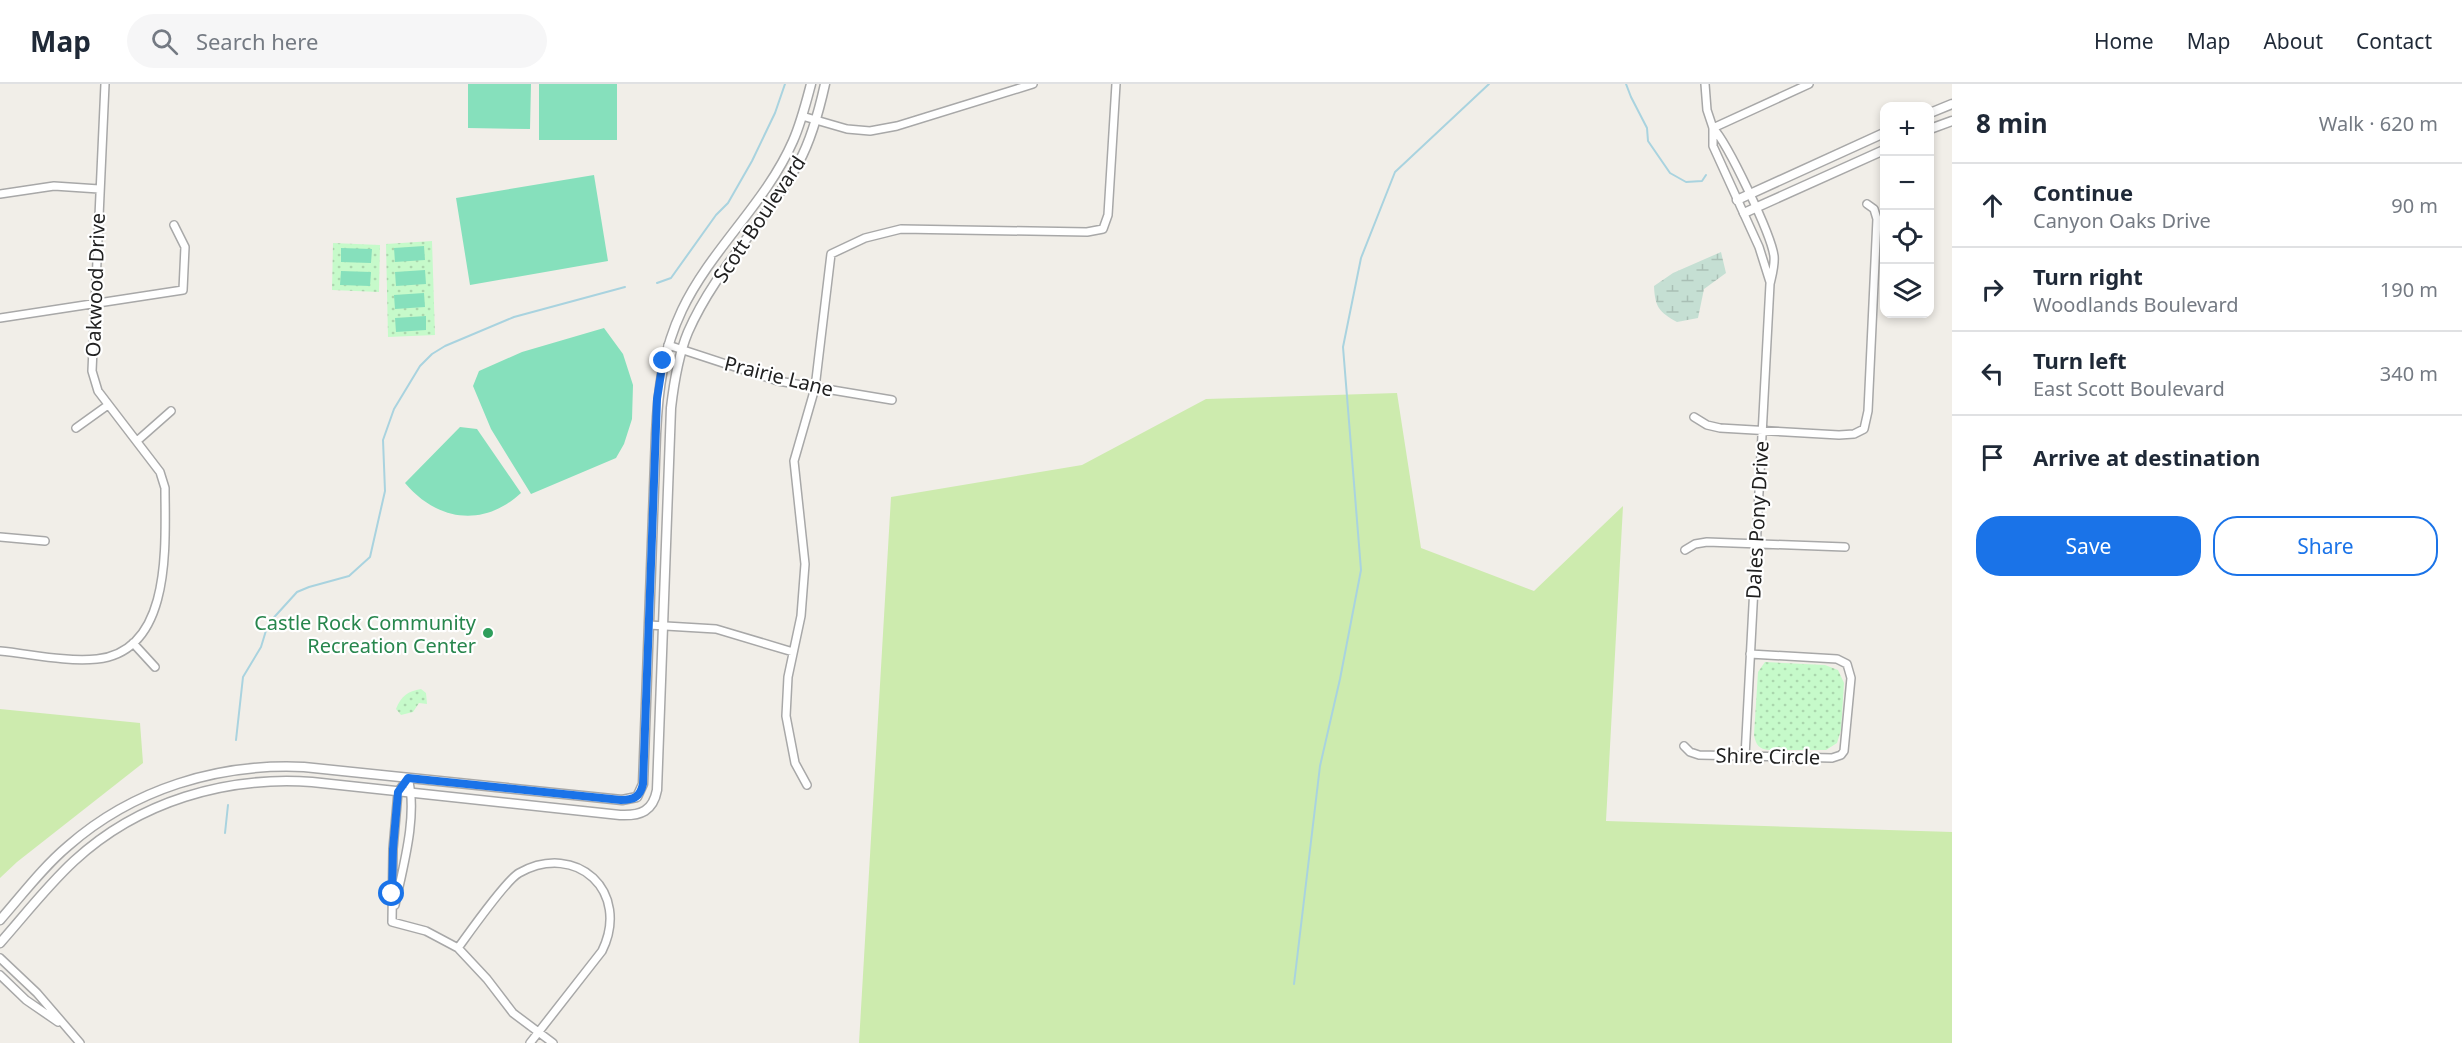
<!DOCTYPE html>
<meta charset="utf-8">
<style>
body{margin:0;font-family:"Noto Sans",sans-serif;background:#f6f6f7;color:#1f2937}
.controls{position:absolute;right:18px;top:18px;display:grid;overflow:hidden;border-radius:12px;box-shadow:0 3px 9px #0003}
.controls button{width:54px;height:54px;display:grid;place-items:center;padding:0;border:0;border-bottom:2px solid #e0e1e3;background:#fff;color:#1f2937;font:30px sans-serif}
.stop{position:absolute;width:18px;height:18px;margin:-14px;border:4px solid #1a73e8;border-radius:50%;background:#fff}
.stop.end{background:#1a73e8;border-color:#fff;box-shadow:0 2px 6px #0008}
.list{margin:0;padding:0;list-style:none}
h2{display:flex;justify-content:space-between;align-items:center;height:78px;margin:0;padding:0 24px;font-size:26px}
h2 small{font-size:20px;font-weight:400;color:#747a83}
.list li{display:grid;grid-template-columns:39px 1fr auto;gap:18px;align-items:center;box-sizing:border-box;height:84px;padding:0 24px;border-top:2px solid #e0e1e3}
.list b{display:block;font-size:22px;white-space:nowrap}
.list p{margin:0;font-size:20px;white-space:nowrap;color:#747a83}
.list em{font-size:20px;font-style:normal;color:#747a83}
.actions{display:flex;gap:12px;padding:18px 24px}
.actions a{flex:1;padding:14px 0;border:2px solid #1a73e8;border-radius:24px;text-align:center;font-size:21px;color:#1a73e8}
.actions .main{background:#1a73e8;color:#fff}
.icon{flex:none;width:33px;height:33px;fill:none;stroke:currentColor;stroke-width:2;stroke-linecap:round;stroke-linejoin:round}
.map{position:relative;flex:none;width:1952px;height:959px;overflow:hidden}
header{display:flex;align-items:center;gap:36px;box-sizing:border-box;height:84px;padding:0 30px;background:#fff;border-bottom:2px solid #e0e1e3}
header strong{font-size:28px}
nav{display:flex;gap:33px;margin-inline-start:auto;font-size:21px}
.search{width:420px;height:54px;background:#f6f6f7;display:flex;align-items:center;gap:15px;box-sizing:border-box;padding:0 21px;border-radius:33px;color:#747a83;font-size:22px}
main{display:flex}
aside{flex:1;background:#fff}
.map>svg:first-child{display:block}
.grass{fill:#cdebae}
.wetland{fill:url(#wetland-marsh)}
.park{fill:url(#park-dots)}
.pitch{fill:#86e0bc}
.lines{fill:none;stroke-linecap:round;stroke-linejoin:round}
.stream{stroke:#a9d3df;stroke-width:2}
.minor-casing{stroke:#a8a8a8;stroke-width:10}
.tertiary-casing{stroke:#a8a8a8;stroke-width:11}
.minor{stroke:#fff;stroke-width:7}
.tertiary{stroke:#fff;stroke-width:8}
.route{stroke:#1a73e8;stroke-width:8}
.leisure-dot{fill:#2e9e5b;stroke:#fff;stroke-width:2}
.labels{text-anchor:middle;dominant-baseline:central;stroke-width:4.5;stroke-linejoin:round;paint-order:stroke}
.street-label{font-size:20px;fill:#212121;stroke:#fff}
.leisure-label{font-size:20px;fill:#27864d;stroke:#fff;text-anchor:end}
</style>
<header>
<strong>Map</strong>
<div class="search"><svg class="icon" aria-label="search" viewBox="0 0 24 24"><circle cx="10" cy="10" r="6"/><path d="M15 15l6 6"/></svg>Search here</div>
<nav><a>Home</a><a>Map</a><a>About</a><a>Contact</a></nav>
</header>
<main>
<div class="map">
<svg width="1952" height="959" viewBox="0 0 1952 959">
<defs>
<pattern id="wetland-marsh" width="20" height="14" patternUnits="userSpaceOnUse" patternTransform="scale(1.5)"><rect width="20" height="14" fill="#c5dfd3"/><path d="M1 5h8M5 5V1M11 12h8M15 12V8" fill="none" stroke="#a9bfb5"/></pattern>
<pattern id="park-dots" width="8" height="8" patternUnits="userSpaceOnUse" patternTransform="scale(1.5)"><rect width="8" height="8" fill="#c6faca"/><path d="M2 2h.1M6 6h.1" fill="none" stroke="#aad6ad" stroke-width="1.8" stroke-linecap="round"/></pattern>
</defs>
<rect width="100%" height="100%" fill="#f1eee8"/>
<!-- grass -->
<path class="grass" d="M 1397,309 L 1421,464 L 1534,507 L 1623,422 L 1606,737 L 1952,748 L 1952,959 L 859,959 L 891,413 L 1082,381 L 1206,315 Z
M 0,625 L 140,639 L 143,679 L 17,778 L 0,794 Z"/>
<!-- wetland -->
<path class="wetland" d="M 1721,168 L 1726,189 L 1704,205 L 1698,234 L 1677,238 C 1659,228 1655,223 1654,202 L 1673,189 Z"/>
<!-- park -->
<path class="park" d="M 432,157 L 435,251 L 388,253 L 386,160 Z
M 333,159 L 380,161 L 379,208 L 332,206 Z
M 1765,578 L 1825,581 L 1838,586 L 1844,599 L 1841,646 L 1837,659 L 1826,666 L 1769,666 C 1759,665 1756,661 1754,651 L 1758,588 Z
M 421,605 L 426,609 L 427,620 L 419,619 L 413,628 L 401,631 L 396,625 C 401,612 408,607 421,605 Z"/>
<!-- pitch -->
<path class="pitch" d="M 468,0 L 531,0 L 530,45 L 468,44 Z
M 539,0 L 617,0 L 617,56 L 539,56 Z
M 594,91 L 608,177 L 470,201 L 456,114 Z
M 424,162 L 425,176 L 395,178 L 394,164 Z
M 341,164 L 372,165 L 371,179 L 341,178 Z
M 425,186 L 426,200 L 396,202 L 395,188 Z
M 341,187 L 371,188 L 370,202 L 340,201 Z
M 424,209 L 425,223 L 395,225 L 394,211 Z
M 426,232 L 426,246 L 396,248 L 395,234 Z
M 604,244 L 623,270 L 633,301 L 632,335 L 624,360 L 616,374 L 531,410 L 491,345 L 473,302 L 479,287 L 522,268 Z
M 460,343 L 477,345 L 521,409 C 483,444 437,437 405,399 Z"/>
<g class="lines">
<!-- stream -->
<path class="stream" d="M 1626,0 L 1631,13 L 1647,44 L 1648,57 L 1670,89 L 1686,98 L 1702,97 L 1706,91
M 657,199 L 671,194 L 716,131 L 728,119 L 752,77 L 775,29 L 785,0
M 236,656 L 243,593 L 261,563 L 268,540 L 297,508 L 309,503 L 349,492 L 370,473 L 385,407 L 383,356 L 394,325 L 420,282 L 432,270 L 445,262 L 514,233 L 625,203
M 225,749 L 228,721
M 1294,900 L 1320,682 L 1340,595 L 1361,486 L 1343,263 L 1361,174 L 1395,88 L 1489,0"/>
<defs>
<path id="minor" d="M 1705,0 L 1707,26 L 1713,44 L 1713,62 L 1759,163 L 1770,198
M 802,32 L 847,45 L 870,47 L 897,42 L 1033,0
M 1713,44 C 1728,60 1771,150 1774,172 C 1775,181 1772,191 1770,200 L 1745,673
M 1713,44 L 1809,0
M 0,110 L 54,102 L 99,105
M 0,234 L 183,206 L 185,163 L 174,141
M 668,261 L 778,297 L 892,316
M 1694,333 L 1707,341 L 1720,344 L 1839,351 L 1854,350 L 1864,345 L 1868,327 L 1877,135 L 1874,125 L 1867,120
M 76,344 L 108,321
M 137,357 L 171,327
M 0,453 L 45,457
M 1685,466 L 1695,460 L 1707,458 L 1845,463
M 649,541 L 716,545 L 793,568
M 133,559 L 155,583
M 0,567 C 31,570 65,578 97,575 C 173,567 165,459 165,404 L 160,388 L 98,307 L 92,287 L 105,0
M 1684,662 L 1690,668 L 1699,671 L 1832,674 L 1841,671 L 1844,667 L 1851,594 L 1847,580 L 1837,575 L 1750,570
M 807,701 L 795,679 L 786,632 L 788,593 L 801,532 L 805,480 L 794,377 L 815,304 L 831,170 L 865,154 L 901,145 L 1087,148 L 1103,145 L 1108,131 L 1116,0
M 395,821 C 403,783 418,731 408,694
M 392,838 L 426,847 L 458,864 L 487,895 L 513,929 L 553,959
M 392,838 L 393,765 L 398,708 L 408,694
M 458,864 C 469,849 506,796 519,789 C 577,757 631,808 602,867 L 530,959
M 0,874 L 37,909 L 80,959
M 0,891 L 26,916 L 58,938"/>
<path id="tertiary" d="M 1930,29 L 1952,20
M 1930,45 L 1952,37
M 1737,116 L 1884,49
M 1744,129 L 1884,66
M 0,836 C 22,811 42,784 68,762 C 133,705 218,679 304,683 L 622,716 L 637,713 L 643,700 L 656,350 C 658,306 663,266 682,226 C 711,165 766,119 793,57 C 801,39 806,19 811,0
M 0,859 C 24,832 47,802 74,777 C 139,717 226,692 312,698 L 620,731 C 641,732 653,727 657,706 L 671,324 C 674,298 678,272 688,248 C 715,186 766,137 799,78 C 812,54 819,27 825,0"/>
</defs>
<!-- minor casing -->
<use href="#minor" class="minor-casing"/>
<!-- tertiary casing -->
<use href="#tertiary" class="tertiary-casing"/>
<!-- minor -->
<use href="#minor" class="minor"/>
<!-- tertiary -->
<use href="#tertiary" class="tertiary"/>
</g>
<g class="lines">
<!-- route -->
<path class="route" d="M 392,810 L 393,765 L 398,708 L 408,694 L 621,716 C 634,716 640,713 643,700 L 657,315 L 663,277"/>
</g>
<!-- markers -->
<circle class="leisure-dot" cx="488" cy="549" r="6"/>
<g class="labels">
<!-- street labels -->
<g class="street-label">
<text transform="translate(759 135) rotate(-56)">Scott Boulevard</text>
<text transform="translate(95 201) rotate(-88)">Oakwood Drive</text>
<text transform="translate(779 292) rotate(14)">Prairie Lane</text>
<text transform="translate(1757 436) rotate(-87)">Dales Pony Drive</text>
<text transform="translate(1768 672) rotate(1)">Shire Circle</text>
</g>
<!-- leisure labels -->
<g class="leisure-label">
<text x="476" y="538">Castle Rock Community<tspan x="476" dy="23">Recreation Center</tspan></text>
</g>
</g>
</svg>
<div class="controls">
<button>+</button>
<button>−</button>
<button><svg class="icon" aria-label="locate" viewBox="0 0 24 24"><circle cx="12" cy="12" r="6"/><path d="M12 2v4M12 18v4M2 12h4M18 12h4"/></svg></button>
<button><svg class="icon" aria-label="layers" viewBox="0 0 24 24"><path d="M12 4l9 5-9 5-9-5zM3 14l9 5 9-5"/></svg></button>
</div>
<div class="stop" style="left:392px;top:810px"></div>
<div class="stop end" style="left:663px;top:277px"></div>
</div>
<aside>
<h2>8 min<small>Walk · 620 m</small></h2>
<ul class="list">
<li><svg class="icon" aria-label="ahead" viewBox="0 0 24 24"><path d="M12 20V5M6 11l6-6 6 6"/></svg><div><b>Continue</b><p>Canyon Oaks Drive</p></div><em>90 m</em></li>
<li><svg class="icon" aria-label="right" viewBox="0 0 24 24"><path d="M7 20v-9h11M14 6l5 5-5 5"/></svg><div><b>Turn right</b><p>Woodlands Boulevard</p></div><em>190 m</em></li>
<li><svg class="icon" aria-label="left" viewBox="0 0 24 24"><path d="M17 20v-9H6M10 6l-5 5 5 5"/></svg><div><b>Turn left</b><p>East Scott Boulevard</p></div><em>340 m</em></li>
<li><svg class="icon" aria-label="arrive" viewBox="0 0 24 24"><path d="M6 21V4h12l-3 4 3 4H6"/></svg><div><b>Arrive at destination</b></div></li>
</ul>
<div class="actions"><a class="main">Save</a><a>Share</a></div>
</aside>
</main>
